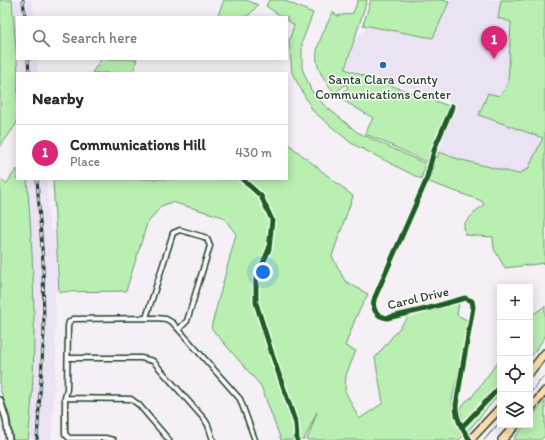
<!DOCTYPE html>
<meta charset="utf-8">
<style>
body{margin:0;font-family:Itim,sans-serif;background:#f2f2f3;color:#2b2b33}
.controls{position:absolute;right:12px;bottom:12px;display:grid;overflow:hidden;border-radius:0px;box-shadow:0 2px 10px #0003}
.controls button{width:36px;height:36px;display:grid;place-items:center;padding:0;border:0;border-bottom:1px solid #e1e1e2;background:#fff;color:#2b2b33;font:20px sans-serif}
.you{position:absolute;left:263px;top:272px;width:14px;height:14px;margin:-10px;border:3px solid #fff;border-radius:50%;background:#1a73e8;box-shadow:0 0 0 6px #1a73e833}
.badge{display:grid;place-items:center;width:26px;height:26px;border-radius:50%;background:#db2777;color:#fff;font-size:13px;font-weight:700}
.pin{position:absolute;translate:-50% -33px;filter:drop-shadow(0 1px 2px #0008)}
.pin::after{content:'';position:absolute;top:21px;width:14px;height:12px;background:inherit;clip-path:polygon(0 0,100% 0,50% 100%)}
.list{margin:0;padding:0;list-style:none}
h2{display:flex;justify-content:space-between;align-items:center;height:52px;margin:0;padding:0 16px;font-size:17px}
h2 small{font-size:13px;font-weight:400;color:#7c7c81}
.list li{display:grid;grid-template-columns:26px 1fr auto;gap:12px;align-items:center;box-sizing:border-box;height:56px;padding:0 16px;border-top:1px solid #e1e1e2}
.list b{display:block;font-size:15px;white-space:nowrap}
.list p{margin:0;font-size:13px;white-space:nowrap;color:#7c7c81}
.list em{font-size:13px;font-style:normal;color:#7c7c81}
.icon{flex:none;width:22px;height:22px;fill:none;stroke:currentColor;stroke-width:2;stroke-linecap:round;stroke-linejoin:round}
.map{position:relative;flex:none;width:545px;height:440px;overflow:hidden}
.search{position:absolute;background:#fff;box-shadow:0 2px 10px #0003;left:16px;top:16px;width:272px;height:44px;display:flex;align-items:center;gap:10px;box-sizing:border-box;padding:0 14px;border-radius:0px;color:#7c7c81;font-size:15px}
.panel{position:absolute;background:#fff;box-shadow:0 2px 10px #0003;left:16px;top:72px;width:272px;height:108px;border-radius:0px}
.map>svg:first-child{display:block}
.built{fill:#ebe2f4}
.green{fill:#b9efb1;stroke:#6c9672}
.lines{fill:none;stroke-linecap:round;stroke-linejoin:round}
.minor-casing{stroke:#1f3d34;stroke-width:7}
.tertiary-casing{stroke:#1f3d34;stroke-width:8}
.motorway-casing{stroke:#1f3d34;stroke-width:10}
.minor{stroke:#fdfcf7;stroke-width:4}
.tertiary{stroke:#fdfcf7;stroke-width:5}
.motorway{stroke:#fddcac;stroke-width:7}
.tram{stroke:#1f3d34;stroke-width:1}
.rail-casing{stroke:#1f3d34;stroke-width:3}
.rail{stroke:#fdfcf7;stroke-width:1.5;stroke-dasharray:4.5;stroke-linecap:butt}
.cycleway-casing{stroke:#fdfcf7;stroke-width:8}
.cycleway{stroke:#1b5e20;stroke-width:5}
.poi-dot{fill:#1f6fb2;stroke:#fdfcf7;stroke-width:1.5}
.labels{text-anchor:middle;dominant-baseline:central;stroke-width:3;stroke-linejoin:round;paint-order:stroke}
.poi-label{font-size:13px;fill:#1f3d34;stroke:#fdfcf7}
.street-label{font-size:13px;fill:#1f3d34;stroke:#fdfcf7}
</style>
<div class="map">
<svg width="545" height="440" viewBox="0 0 545 440">
<rect width="100%" height="100%" fill="#f5f0f6"/>
<filter id="ink" filterUnits="userSpaceOnUse"><feTurbulence type="fractalNoise" baseFrequency=".025" numOctaves="2"/><feDisplacementMap in="SourceGraphic" scale="8" xChannelSelector="R" yChannelSelector="G"/><feConvolveMatrix kernelMatrix="1 2 1 2 8 2 1 2 1" color-interpolation-filters="sRGB"/></filter>
<g filter="url(#ink)">
<!-- built -->
<path class="built" d="M 13,0 L 32,0 L 34,17 L 17,17 L 17,55 Z
M 446,0 L 501,0 L 498,18 L 511,22 L 508,83 L 502,93 L 480,115 L 543,138 L 528,169 L 518,175 L 458,159 L 439,152 L 455,106 L 446,99 L 346,68 L 357,37 L 364,32 L 366,26 L 433,38 L 450,2 Z
M 17,59 L 37,59 L 38,73 L 18,73 Z
M 27,179 L 46,179 L 50,232 L 54,232 L 57,285 L 55,294 L 56,362 L 51,440 L 28,440 L 32,386 L 34,299 L 31,236 Z"/>
<!-- green -->
<path class="green" d="M 0,0 L 12,0 L 18,73 L 17,123 L 0,147 Z
M 224,0 L 246,0 L 258,5 L 250,14 L 245,17 L 217,17 Z
M 269,0 L 283,0 L 313,13 L 302,42 L 302,68 L 311,90 L 324,105 L 357,132 L 426,164 L 421,179 L 351,143 L 313,111 L 292,73 L 289,41 L 294,25 L 287,20 L 287,17 L 282,17 L 266,6 Z
M 358,0 L 367,0 L 345,69 L 449,106 L 427,162 L 382,141 L 365,134 L 373,118 L 346,102 L 339,96 L 348,87 L 346,84 L 335,93 C 306,61 316,47 333,12 L 337,16 L 353,13 Z
M 371,0 L 443,0 L 449,2 L 433,38 L 363,25 Z
M 501,0 L 545,0 L 545,263 L 505,268 L 494,249 L 493,237 L 465,235 L 464,224 L 477,210 L 484,205 L 482,201 L 429,182 L 439,152 L 458,159 L 518,174 L 528,169 L 543,138 L 479,115 L 488,93 L 499,96 L 505,89 L 508,83 L 511,22 L 498,18 Z
M 101,59 L 137,59 L 133,73 L 92,73 Z
M 287,143 L 353,196 L 332,256 L 345,281 L 368,294 L 356,317 L 345,346 L 356,351 L 346,375 L 345,391 L 359,419 L 383,403 L 375,358 L 409,316 L 436,310 L 459,302 L 457,315 L 469,321 L 452,400 C 452,414 456,424 463,436 L 459,440 L 307,440 L 317,412 L 304,440 L 281,440 L 261,386 L 211,328 L 236,234 L 223,217 L 172,202 L 161,206 L 147,224 L 126,291 L 59,292 L 53,179 L 287,179 Z
M 17,169 L 17,179 L 27,179 C 34,266 38,353 28,440 L 13,440 L 10,417 L 0,389 L 0,181 L 1,180 L 6,184 Z
M 545,306 L 545,337 L 530,358 L 530,318 L 535,313 Z
M 500,359 L 500,393 L 468,431 L 462,418 L 460,410 L 466,401 L 471,398 Z
M 545,401 L 545,436 L 540,440 L 513,440 L 525,425 L 530,425 L 530,419 Z"/>
<g class="lines">
<defs>
<path id="minor" d="M 452,106 L 451,110 L 435,147 L 426,181 L 375,297 C 371,307 375,316 387,318 L 426,309 L 465,298 L 472,301 L 473,307 L 456,405 C 456,419 462,429 470,440
M 146,318 L 173,233 L 180,230 L 204,237 L 207,239 L 210,246 L 187,321 L 179,329
M 68,358 L 141,358 L 153,361 L 205,420 L 208,425 L 213,440
M 65,398 L 131,399 L 139,405 L 169,440
M 113,440 L 105,438 L 69,438 L 65,434 L 65,398 L 67,389 L 68,326 L 69,322 L 73,319 L 156,318 L 166,319 L 173,323 L 240,399 L 255,440"/>
<path id="tertiary" d="M 0,400 L 6,419 L 9,440"/>
<path id="motorway" d="M 530,372 L 545,353
M 530,409 L 545,391
M 470,440 L 500,408
M 502,440 L 516,425"/>
</defs>
<!-- minor casing -->
<use href="#minor" class="minor-casing"/>
<!-- tertiary casing -->
<use href="#tertiary" class="tertiary-casing"/>
<!-- motorway casing -->
<use href="#motorway" class="motorway-casing"/>
<!-- minor -->
<use href="#minor" class="minor"/>
<!-- tertiary -->
<use href="#tertiary" class="tertiary"/>
<!-- motorway -->
<use href="#motorway" class="motorway"/>
<!-- tram -->
<path class="tram" d="M 530,393 L 545,375
M 484,440 L 500,422"/>
<defs>
<path id="rail" d="M 23,0 L 25,17
M 28,59 L 29,73
M 37,179 L 43,262 L 44,331 L 37,440"/>
</defs>
<!-- rail casing -->
<use href="#rail" class="rail-casing"/>
<!-- rail -->
<use href="#rail" class="rail"/>
<defs>
<path id="cycleway" d="M 452,106 L 451,110 L 435,147 L 426,181 L 375,297 C 371,307 375,316 387,318 L 426,309 L 465,298 L 472,301 L 473,307 L 456,405 C 456,419 462,429 470,440
M 242,179 L 261,196 L 272,220 L 269,249 L 256,279 L 256,303 L 273,357 L 296,424 L 297,440
M 462,427 L 500,387"/>
</defs>
<!-- cycleway casing -->
<use href="#cycleway" class="cycleway-casing"/>
<!-- cycleway -->
<use href="#cycleway" class="cycleway"/>
</g>
</g>
<!-- markers -->
<circle class="poi-dot" cx="383" cy="65" r="4"/>
<g class="labels">
<!-- poi labels -->
<g class="poi-label">
<text x="383" y="79">Santa Clara County<tspan x="383" dy="15">Communications Center</tspan></text>
</g>
<!-- street labels -->
<g class="street-label">
<text transform="translate(418 298) rotate(-13)">Carol Drive</text>
</g>
</g>
</svg>
<div class="controls">
<button>+</button>
<button>−</button>
<button><svg class="icon" aria-label="locate" viewBox="0 0 24 24"><circle cx="12" cy="12" r="6"/><path d="M12 2v4M12 18v4M2 12h4M18 12h4"/></svg></button>
<button><svg class="icon" aria-label="layers" viewBox="0 0 24 24"><path d="M12 4l9 5-9 5-9-5zM3 14l9 5 9-5"/></svg></button>
</div>
<div class="you"></div>
<div class="pin badge" style="left:494px;top:59px">1</div>
<div class="search"><svg class="icon" aria-label="search" viewBox="0 0 24 24"><circle cx="10" cy="10" r="6"/><path d="M15 15l6 6"/></svg>Search here</div>
<section class="panel">
<h2>Nearby<small></small></h2>
<ul class="list">
<li><span class="badge">1</span><div><b>Communications Hill</b><p>Place</p></div><em>430 m</em></li>
</ul>
</section>
</div>
